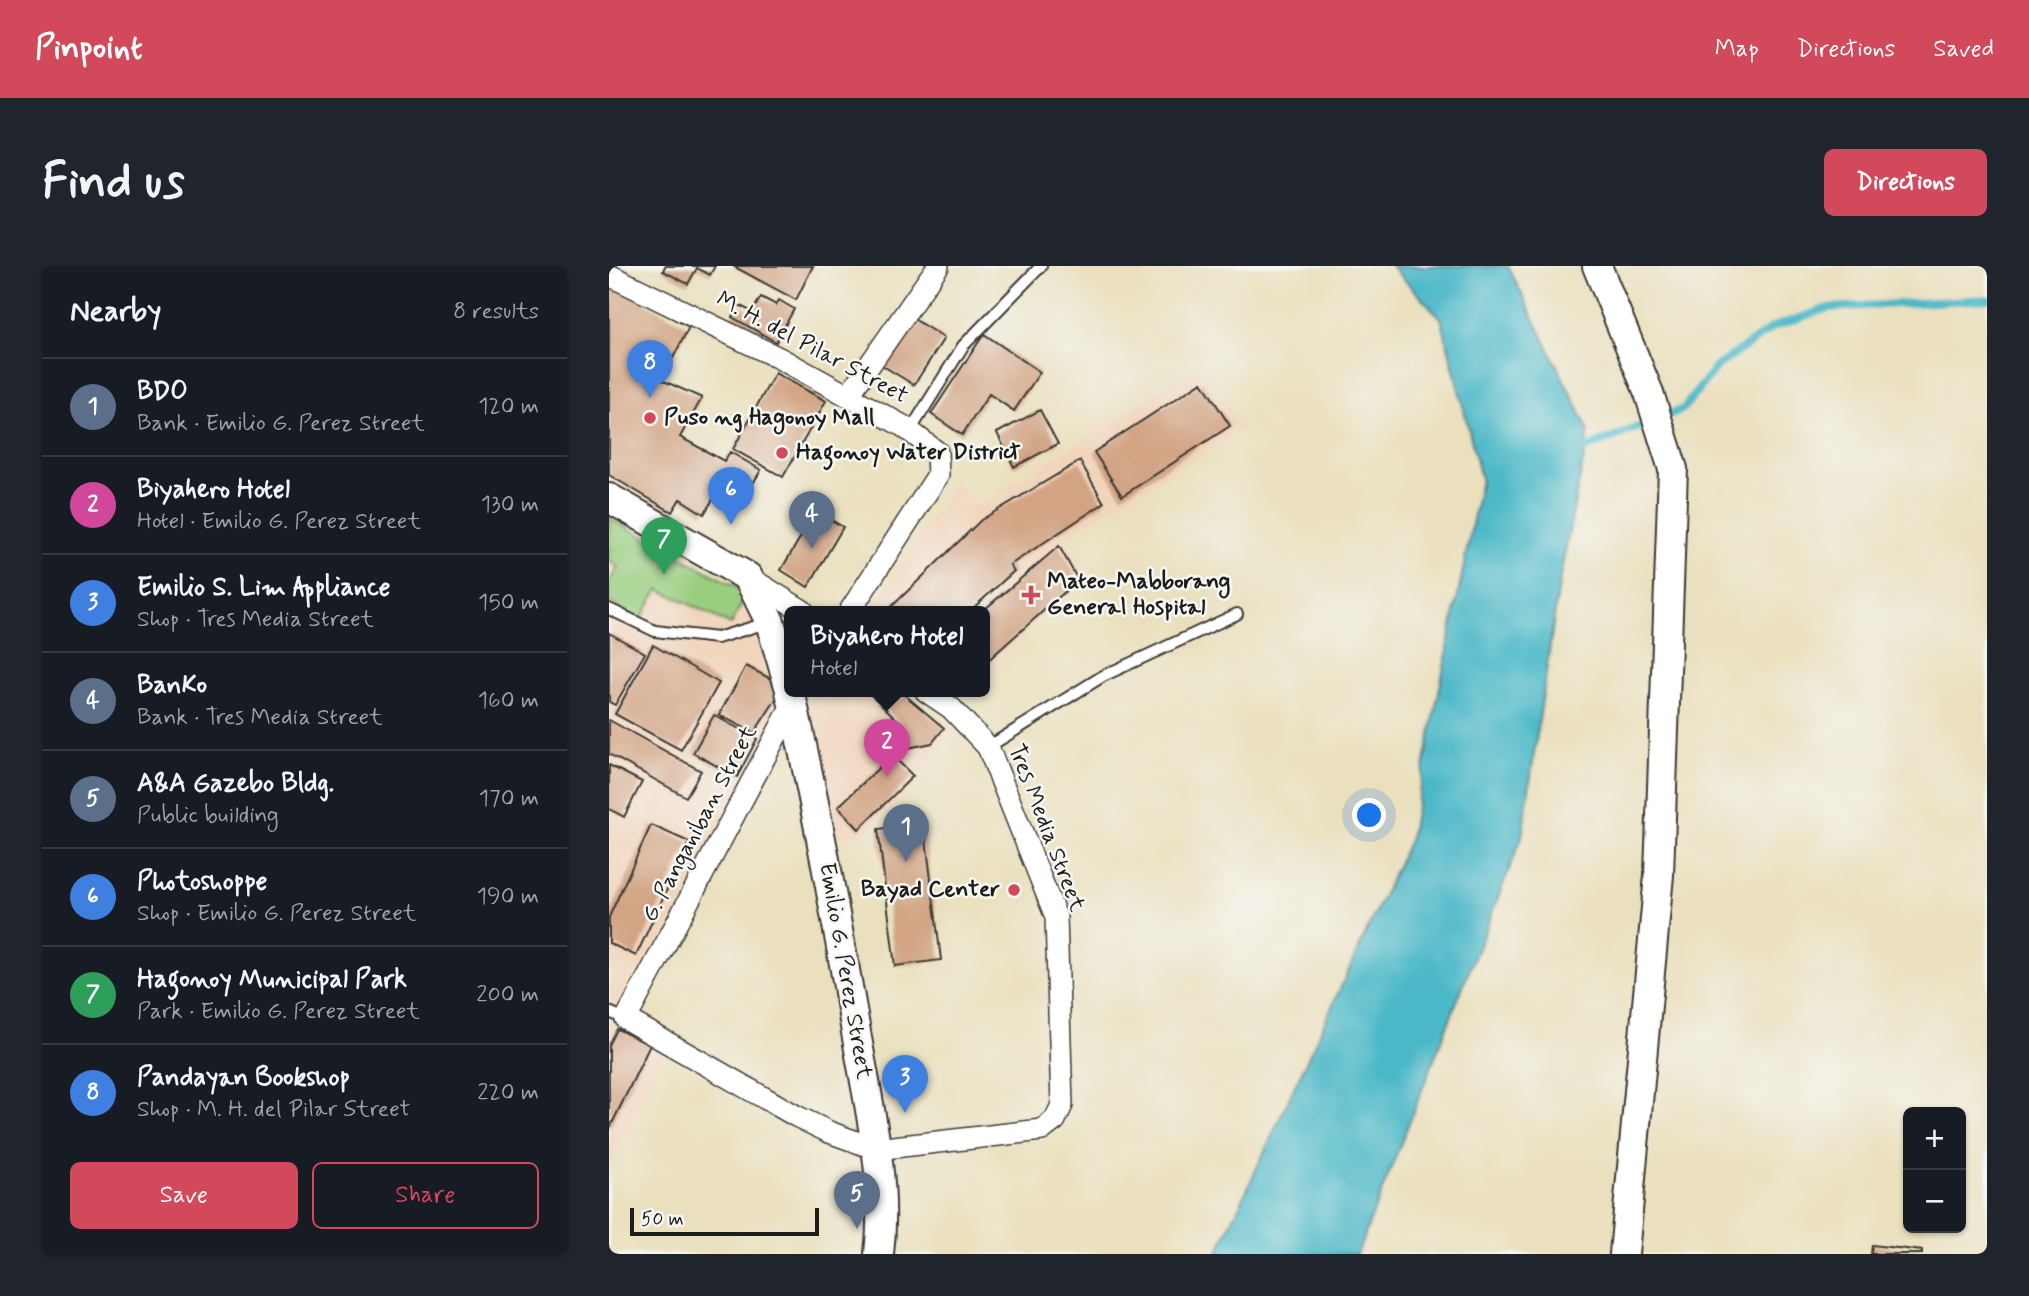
<!DOCTYPE html>
<meta charset="utf-8">
<style>
body{margin:0;font-family:Mynerve,sans-serif;background:#20242c;color:#f1f3f6}
.controls{position:absolute;right:21px;bottom:21px;display:grid;overflow:hidden;border-radius:10px;box-shadow:0 2px 5px #0004}
.controls button{width:63px;height:63px;display:grid;place-items:center;padding:0;border:0;border-bottom:2px solid #363941;background:#171b24;color:#f1f3f6;font:35px sans-serif}
.scale{position:absolute;left:21px;bottom:18px;width:189px;box-sizing:border-box;padding-left:7px;border:4px solid #1c1c1c;border-top:0;font-size:19px;line-height:24px;white-space:nowrap;color:#1c1c1c;-webkit-text-stroke:5px #f6f6f2;paint-order:stroke}
.you{position:absolute;left:761px;top:550px;width:24px;height:24px;margin:-18px;border:5px solid #fff;border-radius:50%;background:#1a73e8;box-shadow:0 0 0 10px #1a73e833}
.badge{display:grid;place-items:center;width:46px;height:46px;border-radius:50%;background:#d1495b;color:#fff;font-size:23px;font-weight:700}
.pin{position:absolute;translate:-50% -58px;filter:drop-shadow(0 2px 4px #0008)}
.pin::after{content:'';position:absolute;top:37px;width:24px;height:21px;background:inherit;clip-path:polygon(0 0,100% 0,50% 100%)}
.popup{position:absolute;left:175px;top:340px;width:206px;height:91px;box-sizing:border-box;display:grid;place-content:center;border-radius:10px;background:#171b24;filter:drop-shadow(0 2px 5px #0005);font-size:23px;white-space:nowrap;color:#9ea1a6}
.popup b{font-size:26px;color:#f1f3f6}
.popup::after{content:'';position:absolute;left:50%;top:100%;margin-left:-14px;border:14px solid transparent;border-top-color:#171b24}
.list{margin:0;padding:0;list-style:none}
h2{display:flex;justify-content:space-between;align-items:center;height:91px;margin:0;padding:0 28px;font-size:30px}
h2 small{font-size:23px;font-weight:400;color:#9ea1a6}
.list li{display:grid;grid-template-columns:46px 1fr auto;gap:21px;align-items:center;box-sizing:border-box;height:98px;padding:0 28px;border-top:2px solid #363941}
.list b{display:block;font-size:26px;white-space:nowrap}
.list p{margin:0;font-size:23px;white-space:nowrap;color:#9ea1a6}
.list em{font-size:23px;font-style:normal;color:#9ea1a6}
.actions{display:flex;gap:14px;padding:21px 28px}
.actions a{flex:1;padding:16px 0;border:2px solid #d1495b;border-radius:10px;text-align:center;font-size:24px;color:#d1495b}
.actions .main{background:#d1495b;color:#fff}
.map{position:relative;flex:none;width:1378px;height:988px;overflow:hidden;border-radius:10px}
header{display:flex;align-items:center;gap:42px;box-sizing:border-box;height:98px;padding:0 35px;background:#d1495b;color:#fff}
header strong{font-size:33px}
nav{display:flex;gap:38px;margin-inline-start:auto;font-size:24px}
.intro{display:flex;align-items:center;justify-content:space-between;box-sizing:border-box;height:168px;padding:0 42px}
h1{margin:0;font-size:49px}
.button{padding:18px 32px;border-radius:10px;background:#d1495b;color:#fff;font-size:24px;font-weight:700}
main{display:flex;gap:42px;padding:0 42px}
aside{flex:1;background:#171b24;border-radius:10px;box-shadow:0 2px 5px #0004}
.map>svg:first-child{display:block}
.built{fill:#f1d5bd}
.green{fill:#99ce7f;stroke:#5a754e;stroke-width:2}
.water{fill:#4cb8c8;stroke:#346a72;stroke-width:2}
.lines{fill:none;stroke-linecap:round;stroke-linejoin:round}
.stream{stroke:#4cb8c8;stroke-width:8}
.building{fill:#d2a484}
.service-casing{stroke:#3b3934;stroke-width:14}
.minor-casing{stroke:#3b3934;stroke-width:24}
.secondary-casing{stroke:#3b3934;stroke-width:32}
.service{stroke:#fff;stroke-width:10}
.minor{stroke:#fff;stroke-width:21}
.secondary{stroke:#fff;stroke-width:28}
.poi-dot{fill:#d1495b;stroke:#f6f6f2;stroke-width:2.5}
.labels{text-anchor:middle;dominant-baseline:central;stroke-width:5;stroke-linejoin:round;paint-order:stroke}
.street-label{font-size:23px;fill:#1c1c1c;stroke:#f6f6f2}
.poi-label{font-size:23px;font-weight:bold;fill:#1c1c1c;stroke:#f6f6f2;text-anchor:start}
</style>
<header>
<strong>Pinpoint</strong>
<nav><a>Map</a><a>Directions</a><a>Saved</a></nav>
</header>
<div class="intro"><h1>Find us</h1><a class="button">Directions</a></div>
<main>
<aside>
<h2>Nearby<small>8 results</small></h2>
<ul class="list">
<li><span class="badge" style="background:#5c6f8a">1</span><div><b>BDO</b><p>Bank · Emilio G. Perez Street</p></div><em>120 m</em></li>
<li><span class="badge" style="background:#d1479c">2</span><div><b>Biyahero Hotel</b><p>Hotel · Emilio G. Perez Street</p></div><em>130 m</em></li>
<li><span class="badge" style="background:#3f7fe0">3</span><div><b>Emilio S. Lim Appliance</b><p>Shop · Tres Media Street</p></div><em>150 m</em></li>
<li><span class="badge" style="background:#5c6f8a">4</span><div><b>BanKo</b><p>Bank · Tres Media Street</p></div><em>160 m</em></li>
<li><span class="badge" style="background:#5c6f8a">5</span><div><b>A&amp;A Gazebo Bldg.</b><p>Public building</p></div><em>170 m</em></li>
<li><span class="badge" style="background:#3f7fe0">6</span><div><b>Photoshoppe</b><p>Shop · Emilio G. Perez Street</p></div><em>190 m</em></li>
<li><span class="badge" style="background:#2e9e5b">7</span><div><b>Hagonoy Municipal Park</b><p>Park · Emilio G. Perez Street</p></div><em>200 m</em></li>
<li><span class="badge" style="background:#3f7fe0">8</span><div><b>Pandayan Bookshop</b><p>Shop · M. H. del Pilar Street</p></div><em>220 m</em></li>
</ul>
<div class="actions"><a class="main">Save</a><a>Share</a></div>
</aside>
<div class="map">
<svg width="1378" height="988" viewBox="0 0 1378 988">
<rect width="100%" height="100%" fill="#f6f6f2"/>
<filter id="ink" filterUnits="userSpaceOnUse"><feTurbulence type="fractalNoise" baseFrequency=".0143" numOctaves="2"/><feDisplacementMap in="SourceGraphic" scale="14" xChannelSelector="R" yChannelSelector="G"/><feConvolveMatrix kernelMatrix="1 2 1 2 8 2 1 2 1" color-interpolation-filters="sRGB"/></filter>
<filter id="wash" filterUnits="userSpaceOnUse"><feTurbulence type="fractalNoise" baseFrequency=".00686" numOctaves="4" result="noise"/><feDisplacementMap in="SourceGraphic" scale="28" xChannelSelector="R" yChannelSelector="G"/><feGaussianBlur stdDeviation="1.57" result="paint"/><feColorMatrix in="noise" values="0 0 0 0 0 0 0 0 0 0 0 0 0 0 0 0 0 1.4 0 .05"/><feComposite in="paint" operator="in"/></filter>
<g filter="url(#wash)">
<rect width="100%" height="100%" fill="#eae0be"/>
<!-- built -->
<path class="built" d="M 590,100 L 635,163 L 454,271 L 475,312 L 376,403 L 376,345 L 261,345 L 347,215 L 367,241 Z
M 0,252 L 138,327 L 177,442 L 7,758 L 57,785 L 0,898 Z
M 204,425 L 294,425 L 340,461 L 310,514 L 252,570 L 230,573 L 199,432 Z"/>
<!-- green -->
<path class="green" d="M 0,252 L 138,327 L 122,359 L 50,323 L 30,355 L 0,335 L 0,317 L 9,301 L 0,295 Z"/>
<!-- water -->
<path class="water" d="M 782,0 L 899,0 L 980,165 L 951,311 L 913,571 L 748,988 L 608,988 L 801,572 L 872,213 L 832,52 Z"/>
<g class="lines">
<!-- stream -->
<path class="stream" d="M 968,186 L 1074,143 L 1107,101 L 1164,61 L 1219,42 L 1378,33"/>
</g>
<g id="blocks">
<!-- building -->
<path class="building" d="M 56,0 L 106,0 L 101,9 L 88,2 L 79,18 L 54,5 Z
M 124,0 L 204,0 L 187,34 Z
M 0,17 L 80,61 L 64,92 L 51,86 L 39,108 L 93,132 L 71,171 L 115,195 L 121,186 L 152,204 L 128,244 L 106,230 L 95,248 L 71,233 L 63,246 L 0,209 Z
M 152,31 L 167,39 L 170,34 L 185,43 L 167,76 L 123,51 L 130,39 L 143,46 Z
M 300,50 L 335,72 L 305,119 L 271,98 Z
M 375,68 L 431,106 L 405,145 L 380,128 L 353,169 L 322,148 Z
M 166,107 L 217,135 L 174,211 L 124,183 Z
M 593,116 L 621,160 L 513,230 L 485,186 Z
M 431,144 L 449,178 L 405,201 L 388,167 Z
M 471,195 L 495,237 L 401,299 L 405,305 L 361,345 L 278,345 L 372,254 Z
M 207,245 L 234,261 L 199,321 L 172,304 Z
M 450,280 L 469,314 L 376,397 L 376,343 Z
M 0,367 L 36,387 L 6,439 L 0,436 Z
M 44,379 L 110,417 L 72,484 L 6,448 Z
M 137,400 L 162,413 L 169,430 L 145,467 L 110,449 Z
M 258,425 L 291,425 L 335,462 L 323,477 L 299,482 L 295,460 Z
M 105,449 L 148,473 L 128,511 L 84,487 Z
M 0,454 L 92,505 L 77,531 L 0,488 Z
M 283,489 L 304,510 L 250,563 L 229,541 Z
M 0,499 L 33,516 L 15,551 L 0,543 Z
M 315,557 L 332,694 L 286,700 L 269,563 Z
M 42,559 L 80,576 L 27,690 L 0,677 L 0,651 Z
M 8,763 L 41,779 L 0,864 L 0,779 Z
M 1263,979 L 1313,985 L 1313,988 L 1262,988 Z"/>
</g>
</g>
<g filter="url(#ink)">
<use href="#blocks" fill-opacity="0" stroke="#3b3934" stroke-width="2"/>
<g class="lines">
<defs>
<path id="service" d="M 301,165 L 354,80 L 432,0
M 0,343 L 46,365 L 108,372 L 161,356
M 379,481 L 494,410 L 628,348
M 0,746 L 17,753"/>
<path id="minor" d="M 0,9 L 172,93 L 294,160 L 328,186 L 329,209 L 241,345
M 239,130 L 329,0
M 139,311 L 194,345
M 186,434 L 17,753 L 187,850 L 220,866 L 267,883 L 433,864 L 446,854 L 453,839 L 447,651 L 379,481 L 342,442 L 317,425"/>
<path id="secondary" d="M 988,0 L 1040,127 L 1064,203 L 1050,609 L 1015,988
M 0,232 L 139,311 L 161,356 L 180,420
M 181,425 C 207,538 227,652 247,766 C 259,838 279,914 270,988"/>
</defs>
<!-- service casing -->
<use href="#service" class="service-casing"/>
<!-- minor casing -->
<use href="#minor" class="minor-casing"/>
<!-- secondary casing -->
<use href="#secondary" class="secondary-casing"/>
<!-- service -->
<use href="#service" class="service"/>
<!-- minor -->
<use href="#minor" class="minor"/>
<!-- secondary -->
<use href="#secondary" class="secondary"/>
</g>
</g>
<!-- markers -->
<g class="poi-dot">
<circle cx="41" cy="152" r="7"/>
<circle cx="173" cy="187" r="7"/>
<path d="M418.5 318.5h7v7h7v7h-7v7h-7v-7h-7v-7h7z"/>
<circle cx="405" cy="624" r="7"/>
</g>
<g class="labels">
<!-- street labels -->
<g class="street-label">
<text transform="translate(203 82) rotate(28)">M. H. del Pilar Street</text>
<text transform="translate(91 558) rotate(-62)">G. Panganiban Street</text>
<text transform="translate(437 562) rotate(69)">Tres Media Street</text>
<text transform="translate(236 705) rotate(80)">Emilio G. Perez Street</text>
</g>
<!-- poi labels -->
<g class="poi-label">
<text x="55" y="152">Puso ng Hagonoy Mall</text>
<text x="187" y="187">Hagonoy Water District</text>
<text x="438" y="316">Mateo-Mabborang<tspan x="438" dy="26">General Hospital</tspan></text>
<text x="391" y="624" text-anchor="end">Bayad Center</text>
</g>
</g>
</svg>
<div class="controls">
<button>+</button>
<button>−</button>
</div>
<div class="scale">50 m</div>
<div class="you"></div>
<div class="pin badge" style="left:297px;top:596px;background:#5c6f8a">1</div>
<div class="pin badge" style="left:278px;top:511px;background:#d1479c">2</div>
<div class="popup"><b>Biyahero Hotel</b>Hotel</div>
<div class="pin badge" style="left:296px;top:847px;background:#3f7fe0">3</div>
<div class="pin badge" style="left:203px;top:283px;background:#5c6f8a">4</div>
<div class="pin badge" style="left:248px;top:963px;background:#5c6f8a">5</div>
<div class="pin badge" style="left:122px;top:259px;background:#3f7fe0">6</div>
<div class="pin badge" style="left:55px;top:309px;background:#2e9e5b">7</div>
<div class="pin badge" style="left:41px;top:132px;background:#3f7fe0">8</div>
</div>
</main>
